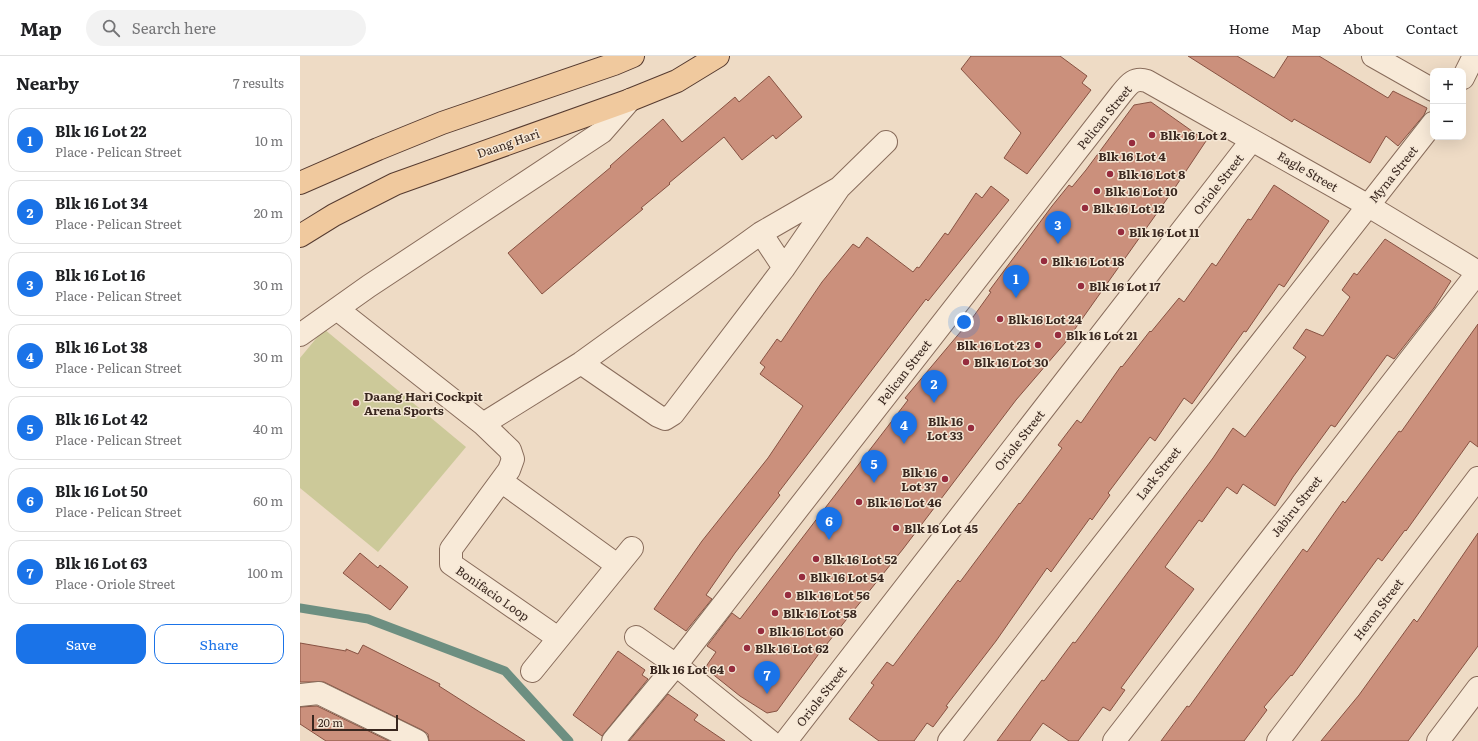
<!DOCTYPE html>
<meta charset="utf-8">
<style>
body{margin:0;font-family:Literata,serif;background:#f2f2f2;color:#202124}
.controls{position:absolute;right:12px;top:12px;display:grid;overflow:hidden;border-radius:8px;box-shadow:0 4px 16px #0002}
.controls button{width:36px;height:36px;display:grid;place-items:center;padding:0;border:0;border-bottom:1px solid #e0e0e0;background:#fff;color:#202124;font:20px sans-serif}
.scale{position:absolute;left:12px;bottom:10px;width:86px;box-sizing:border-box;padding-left:4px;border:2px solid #39271f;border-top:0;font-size:11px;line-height:14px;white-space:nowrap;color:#39271f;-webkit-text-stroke:3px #f5e7d5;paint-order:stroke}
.you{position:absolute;left:664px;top:266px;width:14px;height:14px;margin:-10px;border:3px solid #fff;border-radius:50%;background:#1a73e8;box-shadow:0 0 0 6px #1a73e833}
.badge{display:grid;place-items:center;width:26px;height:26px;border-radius:50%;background:#1a73e8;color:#fff;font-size:13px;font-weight:700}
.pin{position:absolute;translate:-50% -33px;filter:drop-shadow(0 1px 2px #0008)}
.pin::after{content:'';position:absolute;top:21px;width:14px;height:12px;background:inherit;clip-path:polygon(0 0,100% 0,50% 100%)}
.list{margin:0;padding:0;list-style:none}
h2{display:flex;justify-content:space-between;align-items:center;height:52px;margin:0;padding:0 16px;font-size:17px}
h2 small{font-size:13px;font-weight:400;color:#757577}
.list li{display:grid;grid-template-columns:26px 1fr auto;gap:12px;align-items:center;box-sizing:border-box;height:64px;margin:0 8px 8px;padding:0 8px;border:1px solid #e0e0e0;border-radius:12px}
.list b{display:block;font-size:15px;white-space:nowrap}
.list p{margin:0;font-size:13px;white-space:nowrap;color:#757577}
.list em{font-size:13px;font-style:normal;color:#757577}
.actions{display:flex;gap:8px;padding:12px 16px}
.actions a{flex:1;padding:9px 0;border:1px solid #1a73e8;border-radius:12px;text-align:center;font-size:14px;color:#1a73e8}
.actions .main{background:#1a73e8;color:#fff}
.icon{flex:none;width:22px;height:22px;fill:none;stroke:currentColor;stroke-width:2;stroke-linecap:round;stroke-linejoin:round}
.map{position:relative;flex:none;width:1178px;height:685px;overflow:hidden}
header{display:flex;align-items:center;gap:24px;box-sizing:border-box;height:56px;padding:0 20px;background:#fff;border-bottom:1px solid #e0e0e0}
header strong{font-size:19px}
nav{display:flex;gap:22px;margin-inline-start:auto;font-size:14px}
.search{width:280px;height:36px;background:#f2f2f2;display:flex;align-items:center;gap:10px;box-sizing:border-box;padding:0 14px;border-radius:22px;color:#757577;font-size:15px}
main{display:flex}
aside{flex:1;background:#fff}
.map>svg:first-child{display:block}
.green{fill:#ccc999}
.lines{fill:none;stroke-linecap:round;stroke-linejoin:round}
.stream{stroke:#6d8f81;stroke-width:9}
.building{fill:#cb907c;stroke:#875242}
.minor-casing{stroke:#886c5b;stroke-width:24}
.primary-casing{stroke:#563b30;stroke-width:24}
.minor{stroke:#f8ead8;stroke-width:22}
.primary{stroke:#f0c99e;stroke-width:22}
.poi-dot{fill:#962c3e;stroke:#f5e7d5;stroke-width:1.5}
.labels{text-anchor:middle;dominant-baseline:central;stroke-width:3;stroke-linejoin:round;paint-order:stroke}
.street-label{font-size:12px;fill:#39271f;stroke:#f5e7d5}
.poi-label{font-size:12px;font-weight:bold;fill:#39271f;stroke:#f5e7d5;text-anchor:start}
</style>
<header>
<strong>Map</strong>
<div class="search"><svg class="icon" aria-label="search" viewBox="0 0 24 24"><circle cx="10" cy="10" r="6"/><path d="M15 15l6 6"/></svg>Search here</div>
<nav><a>Home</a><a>Map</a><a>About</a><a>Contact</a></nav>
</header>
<main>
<aside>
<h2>Nearby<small>7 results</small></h2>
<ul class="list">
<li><span class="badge">1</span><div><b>Blk 16 Lot 22</b><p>Place · Pelican Street</p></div><em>10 m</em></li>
<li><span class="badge">2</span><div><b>Blk 16 Lot 34</b><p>Place · Pelican Street</p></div><em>20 m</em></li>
<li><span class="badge">3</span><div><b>Blk 16 Lot 16</b><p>Place · Pelican Street</p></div><em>30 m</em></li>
<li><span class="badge">4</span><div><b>Blk 16 Lot 38</b><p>Place · Pelican Street</p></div><em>30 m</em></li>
<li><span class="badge">5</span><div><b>Blk 16 Lot 42</b><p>Place · Pelican Street</p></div><em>40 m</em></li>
<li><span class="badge">6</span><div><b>Blk 16 Lot 50</b><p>Place · Pelican Street</p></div><em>60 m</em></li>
<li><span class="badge">7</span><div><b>Blk 16 Lot 63</b><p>Place · Oriole Street</p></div><em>100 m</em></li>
</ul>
<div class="actions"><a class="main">Save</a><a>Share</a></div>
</aside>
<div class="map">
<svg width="1178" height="685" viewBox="0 0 1178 685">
<rect width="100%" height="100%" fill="#eedbc5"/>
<!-- green -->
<path class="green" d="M 24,273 L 166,391 L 78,496 L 0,432 L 0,302 Z"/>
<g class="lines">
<!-- stream -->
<path class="stream" d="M 0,552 L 68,563 L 205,615 L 269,685"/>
</g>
<!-- building -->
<path class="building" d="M 671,0 L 760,0 L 787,20 L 782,27 L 791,34 L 727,118 L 704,102 L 721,77 L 661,13 Z
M 888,0 L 937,0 L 974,22 L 988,0 L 1019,0 L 1088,42 L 1093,35 L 1127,52 L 1124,59 L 1098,90 L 1086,80 L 1070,107 L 994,63 L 992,66 Z
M 469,20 L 502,61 L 476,83 L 473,79 L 442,104 L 424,81 L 369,127 L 370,128 L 341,152 L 343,153 L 242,238 L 208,197 L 311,111 L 310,110 L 363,63 L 382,86 L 435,41 L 439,46 Z
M 851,46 L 906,85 L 874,133 L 765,287 L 716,344 L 603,493 L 518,599 L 477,655 L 467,657 L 440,640 L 405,612 L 416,596 L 407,590 L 432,557 L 440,563 L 608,344 L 605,342 L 673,261 L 691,236 L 689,235 L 752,150 L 769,129 L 772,131 L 786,114 L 834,49 Z
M 974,129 L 1029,165 L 984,231 L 979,228 L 946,276 L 944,275 L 892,348 L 884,342 L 855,385 L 850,381 L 808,437 L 810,439 L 792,464 L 790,462 L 751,516 L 747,512 L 696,585 L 646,650 L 648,651 L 633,671 L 627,667 L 614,685 L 579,685 L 549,663 L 574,629 L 571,627 L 587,606 L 593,610 L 658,524 L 660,526 L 719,447 L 720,448 L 762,392 L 758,389 L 777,364 L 781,367 L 821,310 L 822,311 L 850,275 L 851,276 L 879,242 L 884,246 L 912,207 L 916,210 L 948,163 L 951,164 Z
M 691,130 L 709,144 L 628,245 L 626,243 L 478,437 L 480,439 L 435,497 L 406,539 L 412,543 L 386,575 L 354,553 L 402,485 L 468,402 L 503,350 L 460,318 L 465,311 L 460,307 L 477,283 L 481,286 L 522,226 L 553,188 L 559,192 L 567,181 L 613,216 L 617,211 L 619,212 L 645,177 L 648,179 L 676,137 L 682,142 Z
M 1085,183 L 1151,225 L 1134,252 L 1094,303 L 1087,299 L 1035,371 L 1031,369 L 993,421 L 975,450 L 943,428 L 937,438 L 927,431 L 902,466 L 899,464 L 865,511 L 894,533 L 821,632 L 825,634 L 810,655 L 803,651 L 778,685 L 769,685 L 743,667 L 730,685 L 697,685 L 742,624 L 744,625 L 773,586 L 775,587 L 913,402 L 933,372 L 945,381 L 1006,301 L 993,292 L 1006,273 L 1023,280 L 1050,241 L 1042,234 L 1054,217 L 1057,219 Z
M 1178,268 L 1178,391 L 1170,385 L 1106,475 L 1105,474 L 1082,505 L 1078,502 L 992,620 L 991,619 L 964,651 L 967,654 L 944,685 L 861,685 L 887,650 L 889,651 L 1003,493 L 1007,496 L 1043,445 L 1045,447 L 1099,375 L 1101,376 Z
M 1178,477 L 1178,590 L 1108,685 L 1021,685 L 1059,639 L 1114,563 L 1117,566 Z
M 60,497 L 78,512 L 80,509 L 108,531 L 90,554 L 43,517 Z
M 0,587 L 46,595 L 46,593 L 58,598 L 63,589 L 140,628 L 139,630 L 225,685 L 129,685 L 128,678 L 122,674 L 24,626 L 0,626 Z
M 318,595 L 345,614 L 342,619 L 348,623 L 302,680 L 273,659 Z
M 368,638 L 398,659 L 394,664 L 425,685 L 329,685 Z
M 17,650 L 89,685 L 26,685 L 0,668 L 0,651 Z"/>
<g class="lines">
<defs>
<path id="minor" d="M 1073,0 L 1133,34
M 1163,22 L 1174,0
M 461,177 L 484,212
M 37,253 L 183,368 L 281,307 L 461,177 L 539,132
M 0,279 L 69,230 L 302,76 L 330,44
M 281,307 L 358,360 L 365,363 L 373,358 L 484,212 L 539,132 L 586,86
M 183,368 L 210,394 L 213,403 L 209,414 L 151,493 L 151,508 L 258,582
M 201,425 L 317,509
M 336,581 L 376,609 L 470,685
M 232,615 L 332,492
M 0,639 L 19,637 L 117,685
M 313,685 L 376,609 L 821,38 C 829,28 834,21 847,25 L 1067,149 L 1178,216
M 486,685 L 952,84
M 649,685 L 1133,67
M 814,685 L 1178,216
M 978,685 L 1178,422
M 1138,685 L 1178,632"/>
<path id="primary" d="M 0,127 L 78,93 L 142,67 L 314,8 L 333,0
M 0,180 L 34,159 L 95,128 L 330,44 L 377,25 L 418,0"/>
</defs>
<!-- minor casing -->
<use href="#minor" class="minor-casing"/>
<!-- primary casing -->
<use href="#primary" class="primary-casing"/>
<!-- minor -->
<use href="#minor" class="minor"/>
<!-- primary -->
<use href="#primary" class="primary"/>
</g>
<!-- markers -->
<g class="poi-dot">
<circle cx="852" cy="79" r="4"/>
<circle cx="832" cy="87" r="4"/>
<circle cx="810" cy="118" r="4"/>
<circle cx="797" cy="135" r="4"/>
<circle cx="785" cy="152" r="4"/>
<circle cx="821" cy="176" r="4"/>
<circle cx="744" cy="205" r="4"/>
<circle cx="781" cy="230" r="4"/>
<circle cx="700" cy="263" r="4"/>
<circle cx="758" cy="279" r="4"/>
<circle cx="738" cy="289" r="4"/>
<circle cx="666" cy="306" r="4"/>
<circle cx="56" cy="347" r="4"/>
<circle cx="671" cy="372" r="4"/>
<circle cx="645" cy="423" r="4"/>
<circle cx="559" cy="446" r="4"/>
<circle cx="596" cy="472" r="4"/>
<circle cx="516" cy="503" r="4"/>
<circle cx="502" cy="521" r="4"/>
<circle cx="488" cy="539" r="4"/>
<circle cx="475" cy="557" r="4"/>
<circle cx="461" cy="575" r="4"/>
<circle cx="447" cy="592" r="4"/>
<circle cx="432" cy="613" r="4"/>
</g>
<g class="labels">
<!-- street labels -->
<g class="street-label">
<text transform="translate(804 61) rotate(-51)">Pelican Street</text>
<text transform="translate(208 87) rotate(-19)">Daang Hari</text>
<text transform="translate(1008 115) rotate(30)">Eagle Street</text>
<text transform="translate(1093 118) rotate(-51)">Myna Street</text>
<text transform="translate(918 128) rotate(-52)">Oriole Street</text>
<text transform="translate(604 316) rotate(-52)">Pelican Street</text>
<text transform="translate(719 384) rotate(-52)">Oriole Street</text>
<text transform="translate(858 417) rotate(-52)">Lark Street</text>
<text transform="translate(996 450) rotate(-52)">Jabiru Street</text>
<text transform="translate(193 537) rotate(35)">Bonifacio Loop</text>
<text transform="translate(1078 553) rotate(-53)">Heron Street</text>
<text transform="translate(521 640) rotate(-52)">Oriole Street</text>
</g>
<!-- poi labels -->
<g class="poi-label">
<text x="860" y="79">Blk 16 Lot 2</text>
<text x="832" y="100" text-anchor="middle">Blk 16 Lot 4</text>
<text x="818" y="118">Blk 16 Lot 8</text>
<text x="805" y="135">Blk 16 Lot 10</text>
<text x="793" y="152">Blk 16 Lot 12</text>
<text x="829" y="176">Blk 16 Lot 11</text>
<text x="752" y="205">Blk 16 Lot 18</text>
<text x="789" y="230">Blk 16 Lot 17</text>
<text x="708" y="263">Blk 16 Lot 24</text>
<text x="766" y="279">Blk 16 Lot 21</text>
<text x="730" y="289" text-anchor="end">Blk 16 Lot 23</text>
<text x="674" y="306">Blk 16 Lot 30</text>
<text x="64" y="340">Daang Hari Cockpit<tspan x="64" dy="14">Arena Sports</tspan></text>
<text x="663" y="365" text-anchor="end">Blk 16<tspan x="663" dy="14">Lot 33</tspan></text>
<text x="637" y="416" text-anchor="end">Blk 16<tspan x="637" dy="14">Lot 37</tspan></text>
<text x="567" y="446">Blk 16 Lot 46</text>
<text x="604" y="472">Blk 16 Lot 45</text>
<text x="524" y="503">Blk 16 Lot 52</text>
<text x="510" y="521">Blk 16 Lot 54</text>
<text x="496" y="539">Blk 16 Lot 56</text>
<text x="483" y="557">Blk 16 Lot 58</text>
<text x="469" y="575">Blk 16 Lot 60</text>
<text x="455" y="592">Blk 16 Lot 62</text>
<text x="424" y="613" text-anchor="end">Blk 16 Lot 64</text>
</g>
</g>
</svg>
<div class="controls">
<button>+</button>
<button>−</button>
</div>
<div class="scale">20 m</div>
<div class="you"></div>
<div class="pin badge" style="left:716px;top:242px">1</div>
<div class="pin badge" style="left:634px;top:347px">2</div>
<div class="pin badge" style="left:758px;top:188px">3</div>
<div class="pin badge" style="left:604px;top:388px">4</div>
<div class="pin badge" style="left:574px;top:427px">5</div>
<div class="pin badge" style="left:529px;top:484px">6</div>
<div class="pin badge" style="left:467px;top:638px">7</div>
</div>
</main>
